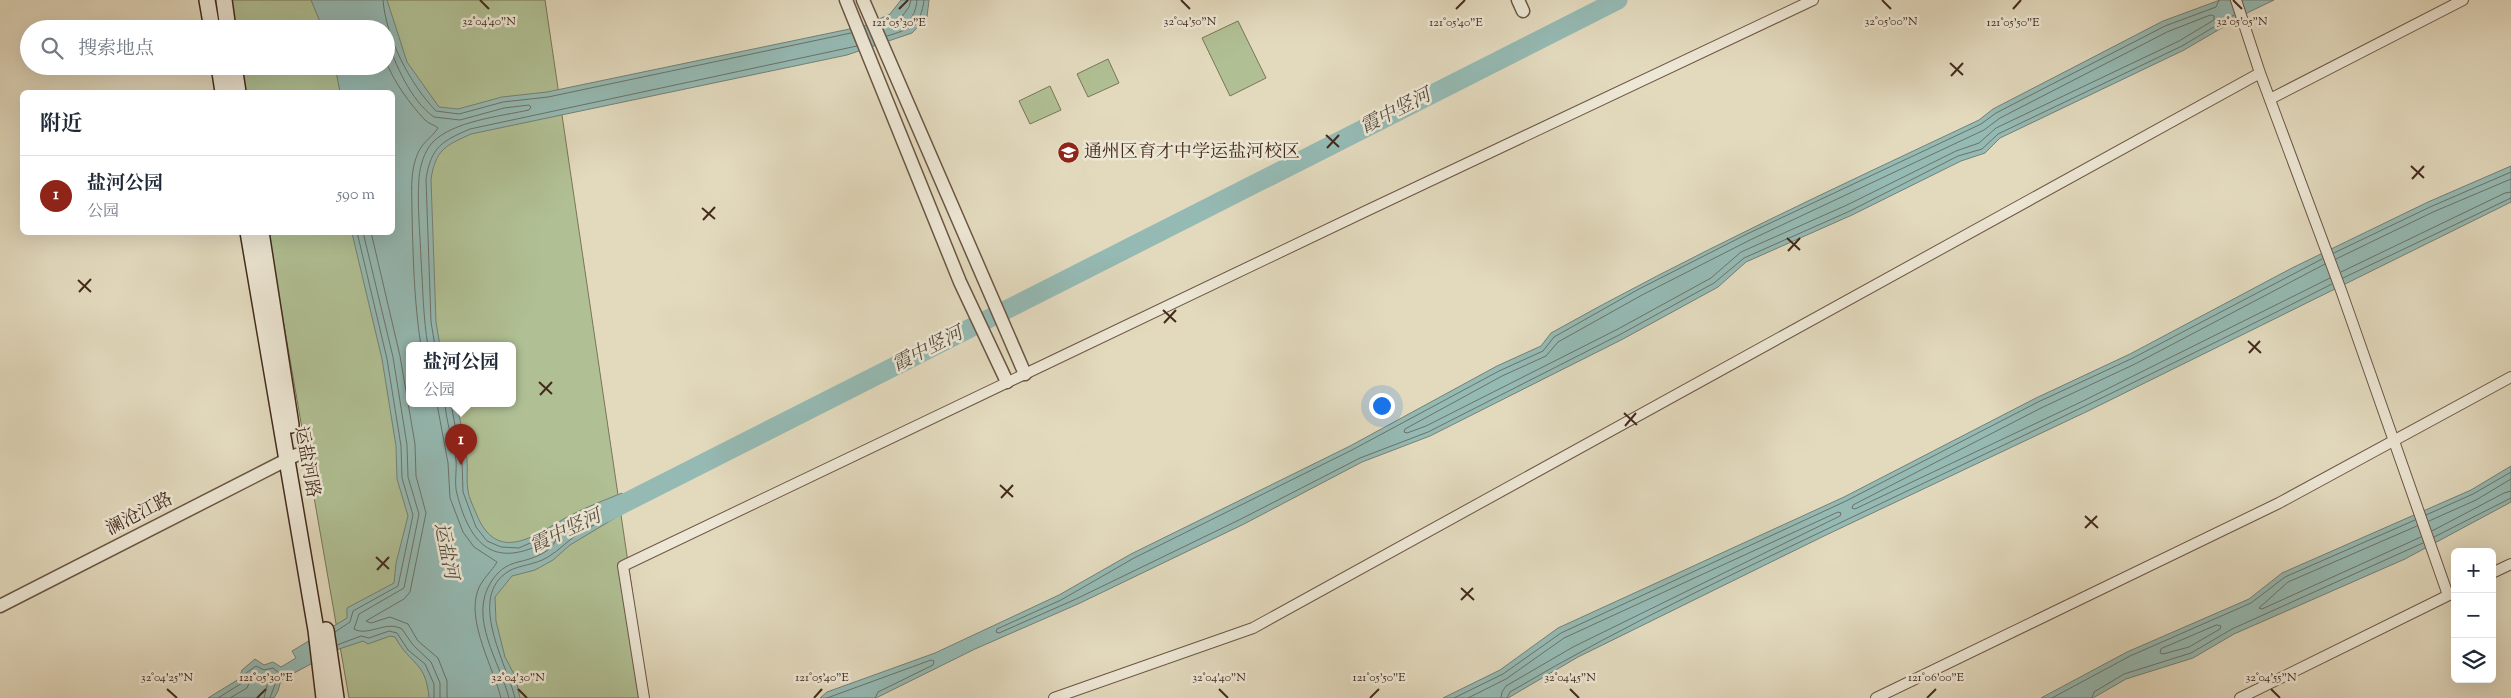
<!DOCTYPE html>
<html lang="zh">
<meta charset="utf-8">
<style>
body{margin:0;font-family:"Sorts Mill Goudy","Noto Serif SC",serif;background:#f6f6f7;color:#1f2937}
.controls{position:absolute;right:15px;bottom:15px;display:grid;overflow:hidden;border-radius:8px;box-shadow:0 5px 20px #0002}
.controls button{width:45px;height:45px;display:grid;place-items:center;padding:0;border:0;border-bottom:1px solid #e0e1e3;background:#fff;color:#1f2937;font:25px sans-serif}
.you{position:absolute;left:1381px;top:405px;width:18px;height:18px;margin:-12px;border:4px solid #fff;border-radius:50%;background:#1a73e8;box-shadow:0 0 0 8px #1a73e833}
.badge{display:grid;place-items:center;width:32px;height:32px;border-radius:50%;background:#8f2418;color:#fff;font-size:16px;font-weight:700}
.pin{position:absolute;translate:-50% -41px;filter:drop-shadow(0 1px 2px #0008)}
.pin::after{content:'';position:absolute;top:26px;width:18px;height:15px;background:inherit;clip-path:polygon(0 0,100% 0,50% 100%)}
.popup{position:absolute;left:406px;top:342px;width:110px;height:65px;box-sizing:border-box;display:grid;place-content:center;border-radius:8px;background:#fff;filter:drop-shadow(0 1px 4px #0005);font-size:16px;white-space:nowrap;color:#747a83}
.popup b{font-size:19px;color:#1f2937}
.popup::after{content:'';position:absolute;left:50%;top:100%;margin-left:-10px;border:10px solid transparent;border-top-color:#fff}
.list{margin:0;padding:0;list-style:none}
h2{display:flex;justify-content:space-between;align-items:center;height:65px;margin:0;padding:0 20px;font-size:21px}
h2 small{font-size:16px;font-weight:400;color:#747a83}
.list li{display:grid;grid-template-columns:32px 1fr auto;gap:15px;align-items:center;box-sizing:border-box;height:80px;padding:0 20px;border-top:1px solid #e0e1e3}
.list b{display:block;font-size:19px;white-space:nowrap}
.list p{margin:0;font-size:16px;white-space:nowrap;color:#747a83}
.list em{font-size:16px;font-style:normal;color:#747a83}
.icon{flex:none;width:28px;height:28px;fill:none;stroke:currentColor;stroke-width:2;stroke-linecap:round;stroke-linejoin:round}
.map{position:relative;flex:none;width:2511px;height:698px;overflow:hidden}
.search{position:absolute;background:#fff;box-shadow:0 5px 20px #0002;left:20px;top:20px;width:375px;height:55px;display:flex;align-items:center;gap:12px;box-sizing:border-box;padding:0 18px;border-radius:28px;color:#747a83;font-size:19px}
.panel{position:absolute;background:#fff;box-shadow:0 5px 20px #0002;left:20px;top:90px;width:375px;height:145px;border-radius:8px}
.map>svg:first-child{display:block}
.green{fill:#b0c094;stroke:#7a7558;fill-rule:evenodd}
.water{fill:#95bab4;stroke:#748077}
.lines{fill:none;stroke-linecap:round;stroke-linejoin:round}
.shore{stroke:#6c7268;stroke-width:1}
.river{stroke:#95bab4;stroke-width:19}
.minor-casing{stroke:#6b5644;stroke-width:12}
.tertiary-casing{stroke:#6b5644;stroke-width:15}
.secondary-casing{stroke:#432a1c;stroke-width:18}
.minor{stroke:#ede7d5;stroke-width:10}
.tertiary{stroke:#ede7d5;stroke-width:12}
.secondary{stroke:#ede7d5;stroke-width:15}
.ticks{fill:none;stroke:#432a1c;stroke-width:2}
.labels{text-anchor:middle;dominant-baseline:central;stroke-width:5;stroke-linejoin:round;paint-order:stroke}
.poi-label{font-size:18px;fill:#432a1c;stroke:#ede7d5;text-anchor:start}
.street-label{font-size:18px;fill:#432a1c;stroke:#ede7d5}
.water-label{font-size:19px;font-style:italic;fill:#584e42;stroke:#ede7d5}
.ticks-label{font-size:12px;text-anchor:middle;fill:#432a1c;stroke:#ede7d5;stroke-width:5;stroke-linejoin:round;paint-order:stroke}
</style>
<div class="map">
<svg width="2511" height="698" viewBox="0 0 2511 698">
<rect width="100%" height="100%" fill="#e3dabe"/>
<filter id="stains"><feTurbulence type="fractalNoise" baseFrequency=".004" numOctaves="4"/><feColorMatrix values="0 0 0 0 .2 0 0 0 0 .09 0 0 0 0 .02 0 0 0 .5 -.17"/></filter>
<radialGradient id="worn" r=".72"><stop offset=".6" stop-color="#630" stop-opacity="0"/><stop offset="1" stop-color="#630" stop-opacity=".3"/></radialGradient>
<!-- green -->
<path class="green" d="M 228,0 L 545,0 L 648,698 L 349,698 L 268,233 L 392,232 L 392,92 L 244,92 L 240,66 L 386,66 L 386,29 L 233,29 ZM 410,346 L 512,346 L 512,404 L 410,404 Z
M 1238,21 L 1266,78 L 1230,96 L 1202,38 Z
M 1108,59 L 1119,83 L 1088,97 L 1077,74 Z
M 1050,86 L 1061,110 L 1030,124 L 1019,101 Z"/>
<!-- water -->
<path class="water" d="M 311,0 L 387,0 L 407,62 L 439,107 L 458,109 L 502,97 L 547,92 L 864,26 L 890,14 L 901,0 L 929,0 L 927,17 L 912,33 L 847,55 L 471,134 C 445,146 436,149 431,179 L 436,322 L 440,346 L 410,346 L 410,404 L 456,404 C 461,422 465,441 467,460 C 468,470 466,481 468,491 C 469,498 473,506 476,513 C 497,566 535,535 569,516 C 586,507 605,500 622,493 L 630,509 L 570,545 L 553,560 L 535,570 L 512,576 L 495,597 L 496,621 L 505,657 L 515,676 L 520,698 L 429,698 C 426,661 411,666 395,637 L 390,636 L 368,644 L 363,641 L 339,649 L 281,680 L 278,691 L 274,698 L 208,698 L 239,679 L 242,670 L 255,659 L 264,665 L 273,662 L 281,667 L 296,658 L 292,651 L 347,618 L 347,608 L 394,583 L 396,563 L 408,516 L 397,479 L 396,446 L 382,359 L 352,233 L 392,232 L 392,92 L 340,92 L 335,66 L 386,66 L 386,29 L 323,29 Z
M 2220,0 L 2274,0 L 2249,12 L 2184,50 L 2000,138 L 1985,153 L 1961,161 L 1852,215 L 1746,262 L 1718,287 L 1623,339 L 1430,436 L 1362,462 L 1244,524 L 1078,604 L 975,649 L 876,698 L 820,698 L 827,692 L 935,653 L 1059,595 L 1131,554 L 1350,446 L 1497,366 L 1541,346 L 1551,333 C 1690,255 1835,188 1979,120 L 1993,109 L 2163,21 Z
M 2511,166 L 2511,202 L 2503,206 L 2088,411 L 1824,536 L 1578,657 L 1508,698 L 1443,698 L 1500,670 L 1558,628 L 1844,497 L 2036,398 L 2130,354 L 2292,268 L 2428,202 Z
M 2511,466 L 2511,502 L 2405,559 L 2234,634 L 2193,658 L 2126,679 L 2093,698 L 2041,698 L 2127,652 L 2249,599 L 2282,573 L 2471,490 Z"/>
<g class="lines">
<!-- shore -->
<path class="shore" d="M 383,0 C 386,38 410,84 436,111 L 459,114 L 503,102 L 548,97 L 851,33
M 911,0 L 909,7 L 898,22 L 900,25 C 912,23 916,11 917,0
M 2219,0 L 2216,7 L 2165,26 L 1996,113 L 1981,124 L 1747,234 L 1639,289 L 1554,337 L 1543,351 L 1499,371 L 1352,450 L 1134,558 L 1061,600 L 997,629 L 996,632 L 999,633 L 1076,599 L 1241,519 L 1360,458 L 1428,432 L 1621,334 L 1714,283 L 1744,258 L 1850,211 L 1958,156 L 1982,149 L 1998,134 L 2182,46 L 2234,15
M 2211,15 L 2214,16 L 2214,20 L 2179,41 L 1996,128 L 1979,143 L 1956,151 L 1847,205 L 1741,252 L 1711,278 L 1618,329 L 1426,426 L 1407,433 L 1404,432 L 1405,429 L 1502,376 L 1546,356 L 1558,342 L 1642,295 L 1750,240 L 1984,130 L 2000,118 L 2167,32 Z
M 887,36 C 910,29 921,26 924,0
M 386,38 C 396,65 410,100 434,117 L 460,120 L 504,108 L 529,105 L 531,107 L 529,110 C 502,116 452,121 432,143 C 424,152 420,166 419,178 C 417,204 420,232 421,259 C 423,288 423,317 428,346
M 386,61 C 393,81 410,104 425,120 C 429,124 435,125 438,128 C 431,139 421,142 416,158 C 410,175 412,194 412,211 C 413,256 414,302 421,346
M 363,232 L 393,357 L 407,445 L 408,477 L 419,514 L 404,588 L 359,614 L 354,629 C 368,637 386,620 402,629 L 413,645 L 431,662 L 440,683 L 440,698
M 371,232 L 400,356 L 415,444 L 416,476 L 426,513 L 410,592 L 404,599 L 366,621 L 371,623 L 390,617 L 408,624 L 418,641 L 438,658 L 447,681 L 447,698
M 2334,253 L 2430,207 L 2511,172
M 2336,259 L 2433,212 L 2511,179
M 2325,264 L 2135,364 L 2041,408 L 1853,505 L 1852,508 L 1855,509 L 2083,401 L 2330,278
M 2341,272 L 2505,193 L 2511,192
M 2343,278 L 2511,198
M 435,346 L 431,322 L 426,179 C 431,147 442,141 470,129 L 857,46
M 437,404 L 448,463 L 450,498 L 463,532 L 474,547 L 497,562 C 492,571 482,579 478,590 C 466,621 494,669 501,698
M 445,404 C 446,420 453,442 456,460 C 457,471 454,483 457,494 C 472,552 499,569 553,538 L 556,540 C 550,553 532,559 518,562 C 506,565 498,571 491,582 C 468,618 500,662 509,698
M 451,404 L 462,461 L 463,492 L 476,527 L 487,541 L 501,547 L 519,548 L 539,539 L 574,519 L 617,500 L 622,506 C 618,514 591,526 581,532 C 569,539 560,550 548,557 C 535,565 519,565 509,571 C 466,597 507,664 515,698
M 2426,515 L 2473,494 L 2511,472
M 2429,521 L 2476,500 L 2511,479
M 2417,526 L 2288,582 L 2259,608 L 2262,609 L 2421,537
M 2432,531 L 2504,493 L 2511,491
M 2434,537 L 2511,498
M 2217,625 L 2221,626 L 2220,629 L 2189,647 L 2163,654 L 2160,653 L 2161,649 Z
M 335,632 L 350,622 L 353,611 L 398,586 L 413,515 L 402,478 L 401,446 L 387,359 L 357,232
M 337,645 L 361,636 L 369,638 L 389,631 L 397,633 L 408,650 L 425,664 L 434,684 L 434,698
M 218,698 L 242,683 L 246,673 L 256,666 L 264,670 L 273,668 L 279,673 L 270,698
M 230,698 L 247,688 L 252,676 L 256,674 L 269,678 L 264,698
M 827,698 L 931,660 L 934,661 L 933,665 L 878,692 L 875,698
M 1454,698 L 1503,674 L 1561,633 L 1846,501 L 2038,402 L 2133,358 L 2322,259
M 1468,698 L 1506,679 L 1564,638 L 1838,512 L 1841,513 L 1840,516 L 1573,647 L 1506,686 L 1502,692 L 1501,698
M 1507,698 L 1510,692 C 1630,621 1758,562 1884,502 C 2034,431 2184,359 2332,284
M 2052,698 L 2130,656 L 2251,603 L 2285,577 L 2415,520
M 2092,698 L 2094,692 L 2124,674 L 2191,653 L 2232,629 L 2423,543"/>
<!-- river -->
<path class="river" d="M 605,513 L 1618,0"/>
<defs>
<path id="minor" d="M 2236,0 L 2260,73 L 2342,293 L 2448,595
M 2270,99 L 2463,0
M 2492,573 L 2511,564
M 644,698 L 623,566 L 1364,212 L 1813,0
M 1054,698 L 1253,628 L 2260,73
M 1876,698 L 2279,503 L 2511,377
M 2240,698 L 2455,592"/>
<path id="tertiary" d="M 846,0 L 960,282 L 1007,382
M 863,0 L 1025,374
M 1518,0 L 1523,11
M 0,606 L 296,455"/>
<path id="secondary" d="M 207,0 L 212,29
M 224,0 L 228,29
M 219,66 L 223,92
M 234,66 L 238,92
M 248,232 L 316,630 L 324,698
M 261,232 L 291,425
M 326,630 L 336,698"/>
</defs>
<!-- minor casing -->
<use href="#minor" class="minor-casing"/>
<!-- tertiary casing -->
<use href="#tertiary" class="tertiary-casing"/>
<!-- secondary casing -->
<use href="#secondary" class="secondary-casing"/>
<!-- minor -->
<use href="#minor" class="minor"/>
<!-- tertiary -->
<use href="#tertiary" class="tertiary"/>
<!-- secondary -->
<use href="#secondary" class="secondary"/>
</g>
<!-- ticks -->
<path class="ticks" d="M 480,0 L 489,9M 1181,0 L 1190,9M 1882,0 L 1891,9M 2233,0 L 2242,9M 899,9 L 908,0M 1456,9 L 1465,0M 2013,9 L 2021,0M 1950,63 L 1963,75M 1951,76 L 1963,63M 1326,135 L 1339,147M 1327,148 L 1339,135M 2411,166 L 2424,178M 2412,179 L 2424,166M 702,208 L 715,219M 703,220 L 715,207M 1787,238 L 1800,250M 1788,251 L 1800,238M 78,280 L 91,292M 79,292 L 91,279M 1163,310 L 1176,322M 1164,323 L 1176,310M 2248,341 L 2261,353M 2249,353 L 2260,341M 539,382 L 552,394M 540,395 L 552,382M 1624,413 L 1637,425M 1625,426 L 1636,413M 1000,485 L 1013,497M 1001,498 L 1013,485M 2085,516 L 2098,528M 2085,528 L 2097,516M 376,557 L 389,569M 377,570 L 389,557M 1461,588 L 1474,600M 1461,600 L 1473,588M 167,689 L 177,698M 518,689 L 527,698M 1219,689 L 1228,698M 1570,689 L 1579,698M 2271,689 L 2280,698M 257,698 L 266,689M 814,698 L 822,689M 1370,698 L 1379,689M 1927,698 L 1936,689"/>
<!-- icons -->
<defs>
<symbol id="school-disc" viewBox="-11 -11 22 22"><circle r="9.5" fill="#8f2418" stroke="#ede7d5"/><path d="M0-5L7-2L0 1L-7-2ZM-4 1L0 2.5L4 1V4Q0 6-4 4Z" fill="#fff"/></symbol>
</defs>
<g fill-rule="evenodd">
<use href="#school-disc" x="1056" y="140" width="25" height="25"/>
</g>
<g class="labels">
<!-- poi labels -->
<g class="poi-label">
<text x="1084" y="153">通州区育才中学运盐河校区</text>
</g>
<!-- street labels -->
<g class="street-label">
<text transform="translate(306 462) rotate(80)">运盐河路</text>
<text transform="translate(140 515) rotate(-27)">澜沧江路</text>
</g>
<!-- water labels -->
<g class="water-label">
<text transform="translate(1396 112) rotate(-27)">霞中竖河</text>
<text transform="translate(928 350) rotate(-27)">霞中竖河</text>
<text transform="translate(566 532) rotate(-25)">霞中竖河</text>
<text transform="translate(445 551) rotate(79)">运盐河</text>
</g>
</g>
<g class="ticks-label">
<text x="1190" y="25">32°04'50"N</text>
<text x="489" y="25">32°04'40"N</text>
<text x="1891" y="25">32°05'00"N</text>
<text x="2242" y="25">32°05'05"N</text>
<text x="899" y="26">121°05'30"E</text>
<text x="1456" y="26">121°05'40"E</text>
<text x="2013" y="26">121°05'50"E</text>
<text x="266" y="681">121°05'30"E</text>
<text x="822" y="681">121°05'40"E</text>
<text x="1379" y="681">121°05'50"E</text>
<text x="1936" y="681">121°06'00"E</text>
<text x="167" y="681">32°04'25"N</text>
<text x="518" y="681">32°04'30"N</text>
<text x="1219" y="681">32°04'40"N</text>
<text x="1570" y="681">32°04'45"N</text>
<text x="2271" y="681">32°04'55"N</text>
</g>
<rect width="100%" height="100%" filter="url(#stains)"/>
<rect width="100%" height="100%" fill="url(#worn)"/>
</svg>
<div class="controls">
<button>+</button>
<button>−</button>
<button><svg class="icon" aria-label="layers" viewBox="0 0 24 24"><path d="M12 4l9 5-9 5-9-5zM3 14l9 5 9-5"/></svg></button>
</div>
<div class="you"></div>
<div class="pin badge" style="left:461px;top:465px">1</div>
<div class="popup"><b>盐河公园</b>公园</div>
<div class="search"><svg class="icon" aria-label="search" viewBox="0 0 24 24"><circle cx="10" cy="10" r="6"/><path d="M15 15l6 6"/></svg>搜索地点</div>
<section class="panel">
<h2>附近<small></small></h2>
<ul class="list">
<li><span class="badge">1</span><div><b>盐河公园</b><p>公园</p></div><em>590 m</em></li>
</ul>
</section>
</div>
